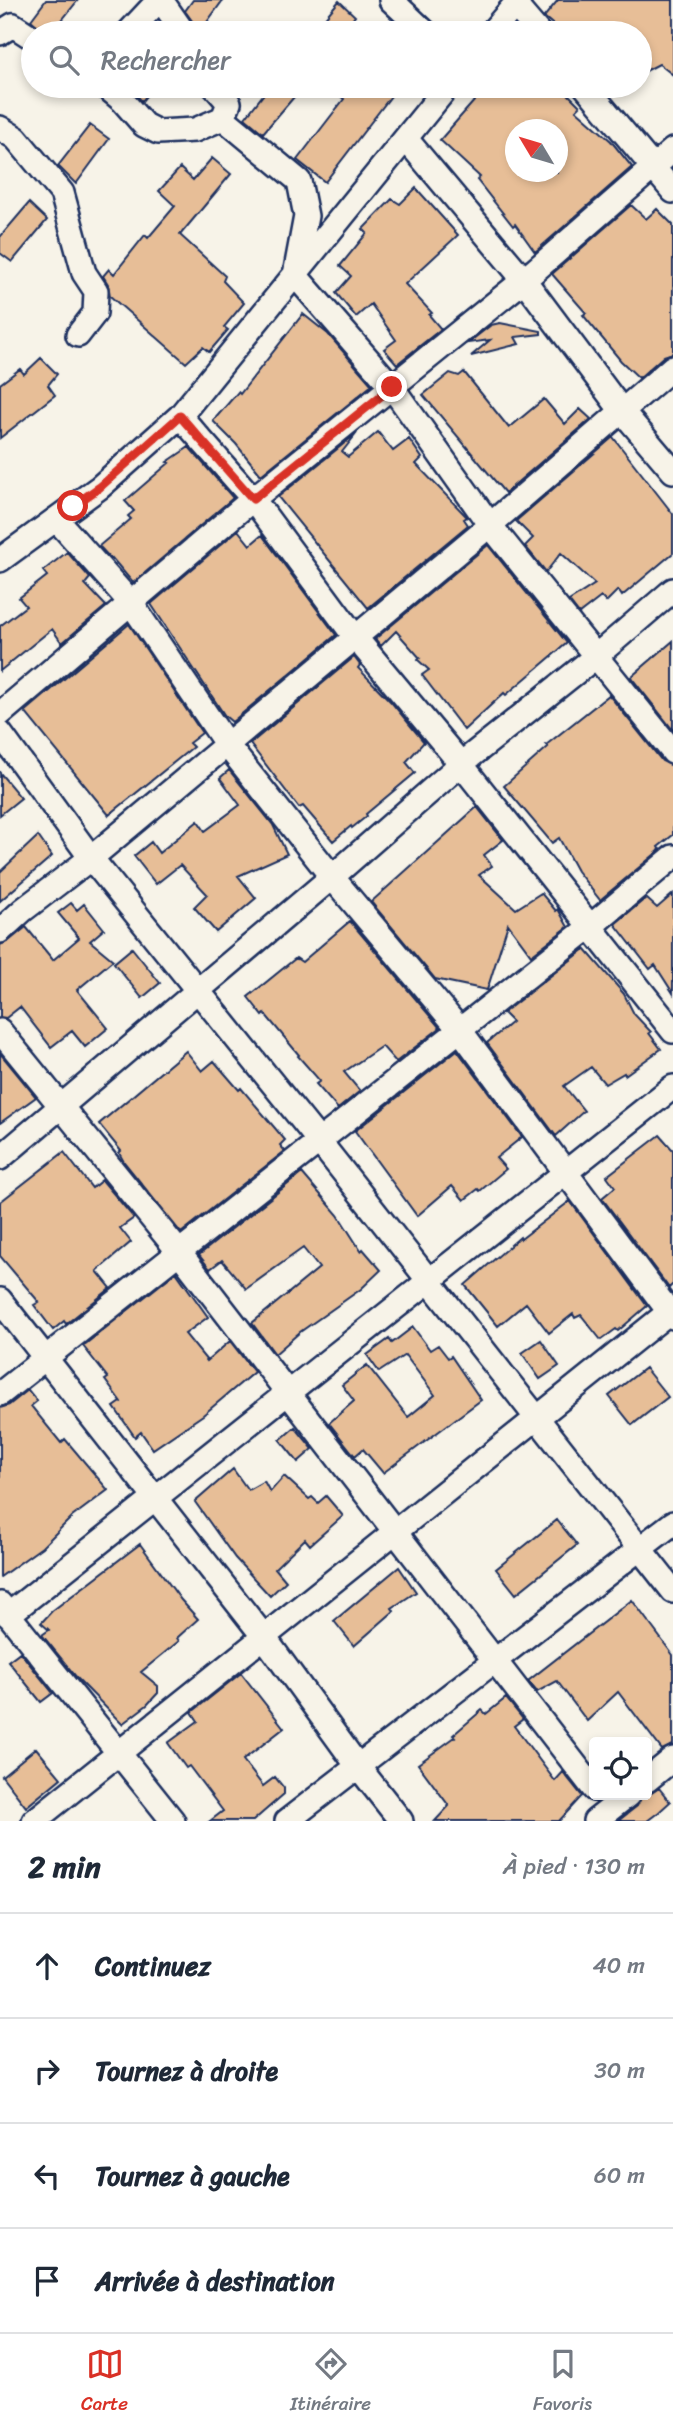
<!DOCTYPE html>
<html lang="fr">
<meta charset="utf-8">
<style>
body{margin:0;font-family:Sriracha,sans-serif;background:#f6f6f7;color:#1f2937}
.controls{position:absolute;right:21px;bottom:21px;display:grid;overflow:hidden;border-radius:7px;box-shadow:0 4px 10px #0003}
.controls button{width:63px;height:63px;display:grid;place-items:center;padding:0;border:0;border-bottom:2px solid #e0e1e3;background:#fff;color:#1f2937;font:35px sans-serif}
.compass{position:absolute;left:505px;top:119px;width:63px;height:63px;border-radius:50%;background:#fff;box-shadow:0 4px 10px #0003;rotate:308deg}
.stop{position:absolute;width:21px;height:21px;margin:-16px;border:5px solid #d93025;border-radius:50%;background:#fff}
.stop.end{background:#d93025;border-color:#fff;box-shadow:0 2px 7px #0008}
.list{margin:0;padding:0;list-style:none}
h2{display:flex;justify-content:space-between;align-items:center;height:91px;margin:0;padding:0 28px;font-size:30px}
h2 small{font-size:23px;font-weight:400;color:#747a83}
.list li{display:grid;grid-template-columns:46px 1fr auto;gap:21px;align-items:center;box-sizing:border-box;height:105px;padding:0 28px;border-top:2px solid #e0e1e3}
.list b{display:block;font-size:26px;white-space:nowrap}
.list em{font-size:23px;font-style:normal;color:#747a83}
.icon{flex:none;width:38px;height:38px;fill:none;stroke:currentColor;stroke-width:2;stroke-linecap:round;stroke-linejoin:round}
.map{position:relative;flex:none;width:673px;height:1821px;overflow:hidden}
.search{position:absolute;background:#fff;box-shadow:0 4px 10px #0003;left:21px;right:21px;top:21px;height:77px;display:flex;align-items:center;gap:18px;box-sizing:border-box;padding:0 24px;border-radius:38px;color:#747a83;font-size:26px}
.sheet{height:511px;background:#fff}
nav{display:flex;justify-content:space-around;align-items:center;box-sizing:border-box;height:98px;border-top:2px solid #e0e1e3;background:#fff;font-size:19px;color:#747a83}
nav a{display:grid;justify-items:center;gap:4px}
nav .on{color:#d93025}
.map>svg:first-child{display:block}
.building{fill:#e7be97;stroke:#1b2f5e;stroke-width:2;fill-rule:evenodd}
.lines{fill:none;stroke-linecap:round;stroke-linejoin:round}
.minor-casing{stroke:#1b2f5e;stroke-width:28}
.minor{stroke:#f7f3e8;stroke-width:23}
.route{stroke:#d93025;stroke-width:9}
</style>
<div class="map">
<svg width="673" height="1821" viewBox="0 0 673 1821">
<rect width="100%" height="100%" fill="#f7f3e8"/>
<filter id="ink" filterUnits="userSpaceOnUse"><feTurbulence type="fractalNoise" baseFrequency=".0143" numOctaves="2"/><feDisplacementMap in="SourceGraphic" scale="14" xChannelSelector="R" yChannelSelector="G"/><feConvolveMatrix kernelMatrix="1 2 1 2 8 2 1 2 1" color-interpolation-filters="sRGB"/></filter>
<g filter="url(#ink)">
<!-- building -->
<path class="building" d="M 46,0 L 78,0 L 58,25 L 55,22 L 46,33 L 31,20 Z
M 193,0 L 223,0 L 202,29 L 195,25 L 185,11 Z
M 558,0 L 673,0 L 673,75 L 659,64 L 640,74 L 640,33 L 563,33 L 544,17 Z
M 339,1 L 355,16 L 342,33 L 312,33 Z
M 127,86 L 154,86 L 142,101 Z
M 270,86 L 283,86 L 294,97 L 263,133 L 245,118 Z
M 327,86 L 378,86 L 391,96 L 325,182 L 297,160 L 344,99 Z
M 491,86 L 560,86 L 580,106 L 576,110 L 611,141 L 632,167 L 535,252 L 515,224 L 513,226 L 477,180 L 480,177 L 440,140 L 482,92 L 484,94 ZM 515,130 L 557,130 L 557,172 L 515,172 Z
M 90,125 L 109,139 L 76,184 L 58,166 Z
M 212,158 L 231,174 L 180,235 L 225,276 L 223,281 L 244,303 L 224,327 L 228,330 L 209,352 L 203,347 L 186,363 L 110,296 L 108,284 L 103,276 L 109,269 L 114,274 L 145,235 L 148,238 L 175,206 L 159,191 L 180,168 L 193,180 Z
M 416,188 L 458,235 L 405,284 L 432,313 L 429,315 L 441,329 L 397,364 L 384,349 L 396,340 L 371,304 L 356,317 L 336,293 L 351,276 L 340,266 L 367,233 L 363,229 L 392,199 L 400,204 Z
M 29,203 L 47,220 L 12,262 L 0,253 L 0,237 Z
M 631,205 L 646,219 L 657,209 L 673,225 L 673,353 L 664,356 L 639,378 L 621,361 L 583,315 L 586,313 L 552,274 Z
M 303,314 L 328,334 L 372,385 L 261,475 L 236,444 L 213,421 L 238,392 L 240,394 Z
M 500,323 L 541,331 L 541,334 L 515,337 L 519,344 L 471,356 L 490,340 L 468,343 L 491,325 Z
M 41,358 L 57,374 L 48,385 L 55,395 L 0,438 L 0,384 L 20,369 L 24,374 Z
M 464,372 L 509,428 L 544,399 L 565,424 L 580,409 L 591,419 L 505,493 L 423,395 L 450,373 L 459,376 Z
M 378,432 L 393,451 L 409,439 L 422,458 L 416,464 L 467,517 L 464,519 L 468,525 L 368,608 L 278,497 L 357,433 L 342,452 L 348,457 Z
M 613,437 L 673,514 L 673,553 L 622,596 L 618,590 L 606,602 L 601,597 L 579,614 L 569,601 L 595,584 L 561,553 L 546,572 L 525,546 L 533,538 L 516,521 Z
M 189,447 L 233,498 L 133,583 L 112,558 L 111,559 L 99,546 L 131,519 L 128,516 L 134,511 L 125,501 L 169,463 L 167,462 Z
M 238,530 L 250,545 L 262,535 L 336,635 L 232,722 L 225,716 L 151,604 Z
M 488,545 L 567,643 L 506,695 L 504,693 L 464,730 L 422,675 L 429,670 L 418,660 L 420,658 L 396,631 L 381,646 L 375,639 Z
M 67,552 L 90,578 L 85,584 L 106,606 L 62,643 L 52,629 L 0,671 L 0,626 L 26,606 L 19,598 L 47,576 L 43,571 Z
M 129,624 L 202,733 L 189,743 L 193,747 L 109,815 L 25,712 Z
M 673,641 L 673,730 L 631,677 Z
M 354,657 L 360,665 L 358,668 L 392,703 L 424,742 L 406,762 L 415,773 L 366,814 L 367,816 L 352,828 L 351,826 L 333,841 L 303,806 L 299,808 L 250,744 Z
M 609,695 L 662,761 L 673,766 L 673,835 L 658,847 L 660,850 L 600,900 L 577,871 L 559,838 L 552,843 L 504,786 L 548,747 L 546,745 Z
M 229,770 L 273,825 L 287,854 L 238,876 L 256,898 L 216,932 L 194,907 L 207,894 L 180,865 L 156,884 L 134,856 L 151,842 L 159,853 L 198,821 L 205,831 L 240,805 L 220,778 Z
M 0,773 L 21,798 L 0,815 Z
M 477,807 L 503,840 L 484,855 L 492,866 L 479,875 L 516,909 L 541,893 L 556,911 L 558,909 L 568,927 L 531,955 L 508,924 L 487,990 L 435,979 L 371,902 Z
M 38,836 L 52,856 L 0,901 L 0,872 Z
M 673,894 L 673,993 L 655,965 L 650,969 L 615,924 L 646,898 L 657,908 Z
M 71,903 L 77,910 L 84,904 L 104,929 L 90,941 L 113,960 L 77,990 L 108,1028 L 85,1047 L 72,1031 L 51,1047 L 20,1007 L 6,1018 L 0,1017 L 0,945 L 9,941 L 26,927 L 53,960 L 79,938 L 58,913 Z
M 350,921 L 440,1028 L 396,1062 L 382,1046 L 344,1072 L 360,1091 L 338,1109 L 316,1084 L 320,1081 L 298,1056 L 299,1055 L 265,1014 L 263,1016 L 248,997 L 296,958 L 302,962 Z
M 132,948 L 160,983 L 142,998 L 114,963 Z
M 585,949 L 624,994 L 634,1014 L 651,1032 L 649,1033 L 661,1049 L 625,1075 L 624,1073 L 605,1084 L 591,1067 L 564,1086 L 584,1111 L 556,1136 L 487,1043 L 512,1022 L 503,1013 Z
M 457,1050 L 522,1137 L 496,1158 L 506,1169 L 480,1191 L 478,1189 L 464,1200 L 452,1186 L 417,1216 L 355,1131 Z
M 186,1051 L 202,1071 L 214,1061 L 239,1090 L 241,1088 L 285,1140 L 280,1145 L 285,1151 L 181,1233 L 124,1162 L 119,1153 L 121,1151 L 99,1124 Z
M 0,1053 L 36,1097 L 0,1123 Z
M 660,1135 L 673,1150 L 673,1284 L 669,1288 L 602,1198 L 615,1187 L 607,1176 Z
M 64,1152 L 92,1188 L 102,1180 L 134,1218 L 120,1228 L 131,1242 L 97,1271 L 111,1288 L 66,1324 L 64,1321 L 53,1330 L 34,1305 L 39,1302 L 0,1256 L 0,1202 Z
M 302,1173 L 338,1215 L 361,1251 L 363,1249 L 381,1270 L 361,1289 L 300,1332 L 275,1354 L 252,1323 L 319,1268 L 303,1248 L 246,1289 L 222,1260 L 210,1269 L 199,1255 Z
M 570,1201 L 647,1306 L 618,1331 L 616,1329 L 601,1340 L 581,1315 L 575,1318 L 573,1314 L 549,1333 L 526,1303 L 498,1326 L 465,1285 L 520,1237 L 521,1239 Z
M 176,1272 L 208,1317 L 185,1334 L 207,1361 L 230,1341 L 254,1372 L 203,1415 L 153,1449 L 141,1432 L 135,1437 L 114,1407 L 121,1402 L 105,1380 L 108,1378 L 83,1346 Z
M 413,1327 L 430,1350 L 438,1345 L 448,1358 L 451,1356 L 481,1400 L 383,1473 L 363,1449 L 355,1456 L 329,1423 L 354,1401 L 342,1385 L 367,1365 L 408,1417 L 435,1395 L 405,1355 L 379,1372 L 367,1355 L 389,1339 L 392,1343 Z
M 541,1340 L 559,1366 L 540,1379 L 522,1353 Z
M 645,1368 L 668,1397 L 632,1425 L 609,1396 Z
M 28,1390 L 37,1401 L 31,1406 L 61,1443 L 65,1439 L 108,1490 L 72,1517 L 42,1547 L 0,1577 L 0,1408 L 9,1405 Z
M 295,1427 L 313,1449 L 298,1462 L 280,1440 Z
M 233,1469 L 248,1490 L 264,1481 L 270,1492 L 284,1476 L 309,1499 L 312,1497 L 318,1503 L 326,1496 L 343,1516 L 310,1545 L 305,1539 L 275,1568 L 286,1581 L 270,1596 L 235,1558 L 195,1502 Z
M 557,1520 L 577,1545 L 516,1594 L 496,1569 Z
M 140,1544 L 181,1600 L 198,1619 L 177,1638 L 179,1641 L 141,1672 L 158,1686 L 158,1693 L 147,1705 L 122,1724 L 77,1678 L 42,1635 L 49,1630 L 41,1623 L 52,1611 Z
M 399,1567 L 416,1592 L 392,1608 L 394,1611 L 354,1646 L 334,1621 Z
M 632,1600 L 673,1655 L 673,1745 L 662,1750 L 618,1692 L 587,1721 L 557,1681 L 537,1692 L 528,1681 Z
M 20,1652 L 53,1693 L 41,1702 L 8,1661 Z
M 241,1673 L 284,1728 L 243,1760 L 263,1786 L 275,1777 L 284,1788 L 284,1794 L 253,1821 L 210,1821 L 223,1811 L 189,1766 L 186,1768 L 168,1743 L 198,1721 L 192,1712 Z
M 506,1698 L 523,1719 L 514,1726 L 555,1781 L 563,1772 L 582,1796 L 559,1821 L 435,1821 L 449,1806 L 418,1764 L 455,1737 L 453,1735 L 482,1710 L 486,1714 Z
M 36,1748 L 61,1778 L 26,1807 L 2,1776 Z
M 659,1788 L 670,1802 L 659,1812 L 647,1821 L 618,1821 L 637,1806 L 642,1795 L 650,1794 Z"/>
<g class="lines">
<defs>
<path id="minor" d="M 161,0 L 184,33
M 391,0 L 426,33
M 515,5 L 539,33
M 0,33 L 13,25 L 33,38
M 128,33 L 159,0
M 491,33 L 519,0
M 105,86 L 123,101 L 144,125 L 158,132 L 195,130 L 223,118 L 229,103 L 214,86
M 585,86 L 673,191
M 223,118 L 299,181 L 306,216 L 295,275 L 392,387 L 490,525 L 673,752
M 0,128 L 16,138 L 62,193 L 84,273 L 96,291 L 95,313 L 78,335
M 406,139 L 524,280 L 622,411 L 673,471
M 180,416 L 253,499 L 355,637 L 461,764 L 673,1031
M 56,519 L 131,603 L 227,745 L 332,877 L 460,1030 L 673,1317
M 0,560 L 100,487 L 180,416 L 448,86
M 0,714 L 253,499 L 524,280 L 673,150
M 0,733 L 91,858 L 319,1141 L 673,1591
M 0,931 L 23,910 L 91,858 L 490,525 L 673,367
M 0,1031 L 179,1252 L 594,1789
M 0,1158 L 332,877 L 461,764 L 595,657 L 673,590
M 0,1300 L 264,1637 L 357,1765 L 401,1821
M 0,1394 L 591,926 L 673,857
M 0,1604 L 173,1821
M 8,1615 L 673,1087
M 647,1780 L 673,1759
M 34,1821 L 673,1309
M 287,1821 L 673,1523
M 595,1821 L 628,1795"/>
</defs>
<!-- minor casing -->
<use href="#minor" class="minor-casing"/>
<!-- minor -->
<use href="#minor" class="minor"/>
</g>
</g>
<g class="lines" filter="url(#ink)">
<!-- route -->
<path class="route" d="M 73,506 L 100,487 L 180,416 L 253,499 L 392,387"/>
</g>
</svg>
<div class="controls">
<button><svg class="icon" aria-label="locate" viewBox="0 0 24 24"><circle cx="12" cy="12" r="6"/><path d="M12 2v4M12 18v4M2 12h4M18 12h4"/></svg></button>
</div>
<svg class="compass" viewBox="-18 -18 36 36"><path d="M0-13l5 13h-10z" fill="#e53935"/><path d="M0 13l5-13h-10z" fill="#747a83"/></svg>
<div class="stop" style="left:73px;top:506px"></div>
<div class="stop end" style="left:392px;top:387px"></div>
<div class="search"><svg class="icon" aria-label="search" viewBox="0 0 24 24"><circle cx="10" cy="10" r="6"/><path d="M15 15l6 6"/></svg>Rechercher</div>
</div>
<section class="sheet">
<h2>2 min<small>À pied · 130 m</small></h2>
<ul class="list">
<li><svg class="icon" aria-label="ahead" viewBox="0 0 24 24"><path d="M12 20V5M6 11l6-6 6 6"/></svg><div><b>Continuez</b></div><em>40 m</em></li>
<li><svg class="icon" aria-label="right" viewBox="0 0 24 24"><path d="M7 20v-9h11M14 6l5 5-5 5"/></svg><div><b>Tournez à droite</b></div><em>30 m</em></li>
<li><svg class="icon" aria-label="left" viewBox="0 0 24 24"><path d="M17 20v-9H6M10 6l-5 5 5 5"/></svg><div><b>Tournez à gauche</b></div><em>60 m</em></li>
<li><svg class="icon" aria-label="arrive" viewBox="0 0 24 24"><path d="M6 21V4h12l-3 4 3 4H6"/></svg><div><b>Arrivée à destination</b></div></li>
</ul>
</section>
<nav>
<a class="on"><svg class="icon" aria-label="map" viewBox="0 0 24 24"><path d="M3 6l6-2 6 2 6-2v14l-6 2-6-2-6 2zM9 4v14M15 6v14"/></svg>Carte</a>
<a><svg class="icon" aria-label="directions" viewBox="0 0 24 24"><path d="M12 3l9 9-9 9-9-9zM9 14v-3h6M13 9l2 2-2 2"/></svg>Itinéraire</a>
<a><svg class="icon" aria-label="saved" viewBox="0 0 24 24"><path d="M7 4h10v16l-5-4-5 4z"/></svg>Favoris</a>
</nav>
